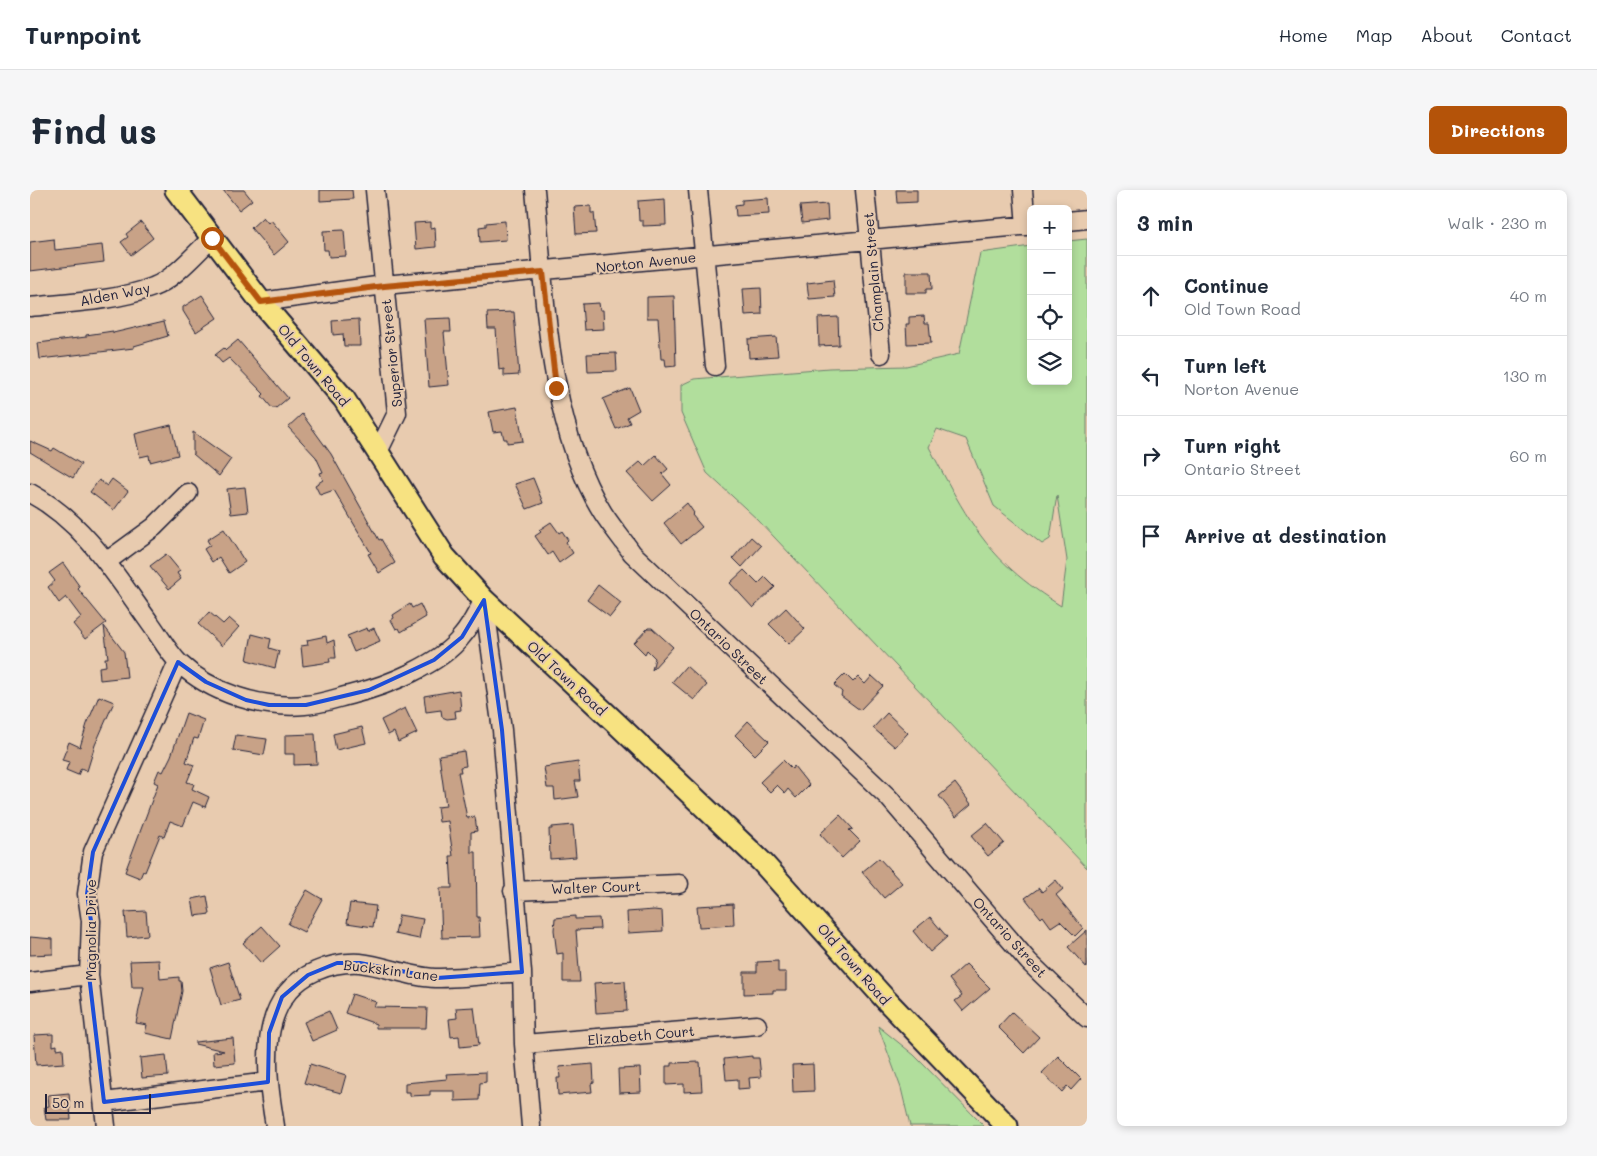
<!DOCTYPE html>
<meta charset="utf-8">
<style>
body{margin:0;font-family:Mali,sans-serif;background:#f6f6f7;color:#1f2937}
.controls{position:absolute;right:15px;top:15px;display:grid;overflow:hidden;border-radius:8px;box-shadow:0 2px 8px #0003}
.controls button{width:45px;height:45px;display:grid;place-items:center;padding:0;border:0;border-bottom:1px solid #e0e1e3;background:#fff;color:#1f2937;font:25px sans-serif}
.scale{position:absolute;left:15px;bottom:12px;width:106px;box-sizing:border-box;padding-left:5px;border:2px solid #22223b;border-top:0;font-size:14px;line-height:18px;white-space:nowrap;color:#22223b;-webkit-text-stroke:4px #e8cbaf;paint-order:stroke}
.stop{position:absolute;width:15px;height:15px;margin:-11px;border:4px solid #b45309;border-radius:50%;background:#fff}
.stop.end{background:#b45309;border-color:#fff;box-shadow:0 1px 5px #0008}
.list{margin:0;padding:0;list-style:none}
h2{display:flex;justify-content:space-between;align-items:center;height:65px;margin:0;padding:0 20px;font-size:21px}
h2 small{font-size:16px;font-weight:400;color:#747a83}
.list li{display:grid;grid-template-columns:32px 1fr auto;gap:15px;align-items:center;box-sizing:border-box;height:80px;padding:0 20px;border-top:1px solid #e0e1e3}
.list b{display:block;font-size:19px;white-space:nowrap}
.list p{margin:0;font-size:16px;white-space:nowrap;color:#747a83}
.list em{font-size:16px;font-style:normal;color:#747a83}
.icon{flex:none;width:28px;height:28px;fill:none;stroke:currentColor;stroke-width:2;stroke-linecap:round;stroke-linejoin:round}
.map{position:relative;flex:none;width:1057px;height:936px;overflow:hidden;border-radius:8px}
header{display:flex;align-items:center;gap:30px;box-sizing:border-box;height:70px;padding:0 25px;background:#fff;border-bottom:1px solid #e0e1e3}
header strong{font-size:24px}
nav{display:flex;gap:28px;margin-inline-start:auto;font-size:18px}
.intro{display:flex;align-items:center;justify-content:space-between;box-sizing:border-box;height:120px;padding:0 30px}
h1{margin:0;font-size:35px}
.button{padding:12px 22px;border-radius:8px;background:#b45309;color:#fff;font-size:18px;font-weight:700}
main{display:flex;gap:30px;padding:0 30px}
aside{flex:1;background:#fff;border-radius:8px;box-shadow:0 2px 8px #0003}
.map>svg:first-child{display:block}
.green{fill:#b1de9c;stroke:#6a806c;fill-rule:evenodd}
.building{fill:#c8a287;stroke:#22223b}
.lines{fill:none;stroke-linecap:round;stroke-linejoin:round}
.minor-casing{stroke:#22223b;stroke-width:21}
.major-casing{stroke:#22223b;stroke-width:25}
.minor{stroke:#e8cbaf;stroke-width:18}
.major{stroke:#f7e281;stroke-width:21}
.route{stroke:#b45309;stroke-width:6}
.marked{fill:none;stroke:#1d4ed8;stroke-width:4;stroke-linejoin:round}
.labels{text-anchor:middle;dominant-baseline:central;stroke-width:4;stroke-linejoin:round;paint-order:stroke}
.street-label{font-size:14px;fill:#22223b;stroke:#e8cbaf}
</style>
<header>
<strong>Turnpoint</strong>
<nav><a>Home</a><a>Map</a><a>About</a><a>Contact</a></nav>
</header>
<div class="intro"><h1>Find us</h1><a class="button">Directions</a></div>
<main>
<div class="map">
<svg width="1057" height="936" viewBox="0 0 1057 936">
<rect width="100%" height="100%" fill="#e8cbaf"/>
<filter id="ink" filterUnits="userSpaceOnUse"><feTurbulence type="fractalNoise" baseFrequency=".02" numOctaves="2"/><feDisplacementMap in="SourceGraphic" scale="10" xChannelSelector="R" yChannelSelector="G"/><feConvolveMatrix kernelMatrix="1 2 1 2 8 2 1 2 1" color-interpolation-filters="sRGB"/></filter>
<g filter="url(#ink)">
<!-- green -->
<path class="green" d="M 1057,49 L 1057,678 L 728,330 L 677,283 L 651,223 L 651,195 L 664,189 L 799,178 L 876,176 L 929,164 L 950,63 L 1001,56 L 1001,191 L 1038,191 L 1038,51 ZM 907,239 L 936,249 L 964,316 L 1012,354 L 1020,349 L 1027,305 L 1037,370 L 1031,416 C 1015,406 996,393 982,380 C 945,348 922,300 899,257 Z
M 848,836 L 884,865 L 954,936 L 880,936 L 871,898 Z"/>
<!-- building -->
<path class="building" d="M 193,0 L 214,0 L 222,10 L 209,20 Z
M 290,0 L 322,0 L 323,9 L 290,11 Z
M 866,0 L 887,0 L 887,12 L 867,13 Z
M 738,8 L 739,24 L 706,26 L 705,15 L 712,14 L 712,10 Z
M 635,9 L 636,35 L 613,36 L 613,31 L 609,31 L 608,11 Z
M 797,14 L 798,30 L 772,33 L 770,16 Z
M 561,16 L 561,23 L 564,23 L 566,43 L 546,44 L 544,17 Z
M 233,27 L 238,33 L 241,30 L 259,52 L 244,65 L 221,38 Z
M 475,31 L 476,50 L 450,52 L 449,37 L 456,36 L 456,33 Z
M 111,32 L 123,48 L 101,65 L 91,52 L 98,47 L 96,44 Z
M 400,32 L 400,38 L 405,37 L 406,57 L 386,59 L 384,33 Z
M 314,40 L 316,66 L 299,67 L 298,60 L 294,60 L 293,41 Z
M 24,49 L 25,60 L 72,55 L 74,72 L 0,81 L 0,52 Z
M 876,82 L 901,82 L 902,99 L 896,99 L 896,103 L 876,103 Z
M 803,90 L 805,107 L 779,109 L 777,93 Z
M 731,98 L 732,124 L 715,125 L 713,99 Z
M 172,105 L 187,128 L 166,142 L 153,121 L 153,117 Z
M 644,106 L 646,176 L 636,177 L 635,169 L 631,169 L 628,128 L 617,128 L 617,107 Z
M 569,113 L 570,120 L 573,120 L 574,139 L 554,140 L 552,114 Z
M 484,122 L 489,185 L 474,186 L 474,179 L 469,180 L 466,139 L 458,139 L 457,123 Z
M 894,126 L 895,133 L 899,133 L 901,153 L 877,154 L 876,134 L 879,134 L 879,127 Z
M 808,127 L 809,155 L 789,156 L 788,128 Z
M 420,128 L 421,142 L 414,142 L 419,195 L 399,197 L 394,129 Z
M 329,129 L 330,156 L 314,156 L 313,144 L 303,145 L 302,131 Z
M 134,131 L 138,146 L 104,156 L 104,158 L 10,169 L 8,153 L 56,147 L 56,145 L 83,141 L 83,143 Z
M 746,147 L 748,166 L 719,168 L 718,149 Z
M 208,150 L 258,208 L 246,218 L 242,218 L 232,206 L 234,204 L 199,168 L 192,173 L 185,165 L 194,158 L 196,160 Z
M 586,163 L 587,181 L 558,182 L 557,164 Z
M 600,198 L 609,220 L 597,227 L 600,233 L 586,239 L 573,209 Z
M 487,217 L 493,251 L 477,253 L 477,249 L 474,249 L 472,241 L 463,242 L 459,222 Z
M 272,224 L 301,264 L 349,350 L 351,349 L 365,373 L 349,383 L 338,364 L 341,363 L 304,300 L 290,305 L 285,295 L 293,290 L 290,283 L 293,282 L 286,267 L 258,237 Z
M 141,235 L 148,265 L 120,272 L 119,265 L 110,267 L 105,244 Z
M 163,242 L 201,269 L 189,286 L 163,264 Z
M 0,251 L 22,261 L 24,258 L 51,274 L 43,288 L 0,262 Z
M 626,265 L 638,279 L 632,284 L 641,295 L 623,311 L 597,283 L 610,272 L 614,276 Z
M 503,288 L 513,313 L 497,319 L 485,294 Z
M 82,289 L 98,301 L 84,320 L 60,302 L 69,290 L 77,296 Z
M 215,297 L 218,322 L 201,324 L 197,299 Z
M 657,313 L 664,323 L 662,325 L 672,337 L 651,354 L 634,333 Z
M 521,332 L 529,343 L 532,341 L 538,350 L 536,352 L 543,363 L 529,373 L 522,362 L 518,365 L 505,346 L 511,342 L 509,340 Z
M 194,339 L 215,372 L 199,383 L 189,367 L 182,372 L 174,359 L 180,355 L 177,350 Z
M 721,347 L 731,356 L 712,377 L 703,368 Z
M 136,364 L 150,381 L 147,383 L 151,389 L 139,399 L 120,376 Z
M 33,373 L 50,397 L 48,399 L 76,433 L 55,449 L 43,434 L 51,427 L 36,407 L 29,413 L 18,397 L 25,391 L 19,383 Z
M 714,380 L 728,394 L 735,387 L 745,397 L 723,418 L 700,393 Z
M 568,395 L 591,413 L 580,427 L 557,410 Z
M 380,414 L 382,418 L 390,414 L 396,427 L 371,442 L 369,438 L 366,439 L 361,430 L 364,428 L 363,425 Z
M 756,418 L 775,439 L 759,454 L 739,434 Z
M 179,422 L 193,434 L 199,428 L 209,437 L 192,456 L 168,434 Z
M 74,436 L 94,462 L 97,487 L 70,490 L 69,477 L 76,476 L 75,468 L 78,468 Z
M 337,438 L 338,441 L 344,438 L 350,451 L 324,462 L 317,446 Z
M 618,438 L 622,438 L 643,457 L 622,480 L 625,468 L 617,460 L 615,464 L 604,453 Z
M 222,444 L 241,449 L 239,458 L 249,461 L 245,478 L 217,470 Z
M 296,446 L 297,453 L 304,450 L 306,468 L 299,468 L 300,472 L 273,476 L 271,456 L 278,455 L 277,450 Z
M 656,476 L 677,495 L 664,510 L 642,492 Z
M 815,484 L 823,492 L 828,487 L 835,494 L 842,486 L 853,496 L 830,520 L 811,506 L 812,502 L 804,495 Z
M 429,500 L 431,520 L 425,521 L 426,528 L 417,529 L 412,527 L 411,520 L 396,522 L 394,506 Z
M 69,506 L 84,512 L 65,555 L 57,581 L 51,578 L 48,585 L 36,580 L 39,572 L 32,570 L 39,552 L 50,557 L 57,534 Z
M 375,518 L 387,543 L 368,552 L 364,542 L 358,545 L 351,530 Z
M 156,523 L 174,530 L 168,549 L 164,548 L 156,572 L 164,575 L 157,592 L 164,594 L 162,599 L 179,607 L 175,617 L 163,612 L 153,636 L 140,631 L 134,647 L 130,645 L 115,682 L 113,681 L 110,688 L 95,682 L 128,594 L 124,592 L 129,580 L 133,582 L 141,566 Z
M 857,523 L 878,543 L 865,557 L 843,538 Z
M 718,531 L 739,551 L 725,565 L 705,545 Z
M 332,537 L 336,553 L 306,560 L 303,544 Z
M 285,544 L 287,574 L 264,575 L 264,564 L 255,564 L 255,545 Z
M 206,545 L 237,549 L 234,565 L 203,560 Z
M 434,561 L 436,576 L 430,577 L 431,582 L 428,582 L 437,628 L 445,627 L 447,641 L 441,642 L 441,662 L 446,662 L 447,727 L 449,727 L 450,747 L 412,748 L 410,698 L 422,698 L 420,666 L 423,666 L 418,631 L 409,632 L 407,617 L 416,616 L 409,565 Z
M 753,570 L 762,579 L 764,576 L 779,595 L 766,608 L 758,599 L 755,603 L 747,595 L 740,602 L 730,592 Z
M 548,572 L 550,591 L 545,591 L 548,607 L 525,610 L 524,598 L 517,598 L 514,577 Z
M 925,593 L 941,614 L 926,627 L 909,606 Z
M 810,625 L 823,639 L 819,640 L 830,651 L 812,668 L 790,644 Z
M 957,633 L 974,653 L 958,666 L 941,646 Z
M 543,635 L 546,667 L 520,669 L 519,639 L 522,639 L 522,637 Z
M 849,668 L 872,693 L 854,708 L 832,682 Z
M 1026,690 L 1033,699 L 1026,705 L 1053,738 L 1045,746 L 1030,731 L 1021,737 L 1013,726 L 1011,728 L 995,708 L 1009,698 L 1012,702 Z
M 277,700 L 292,709 L 274,742 L 258,734 Z
M 177,706 L 180,724 L 165,726 L 162,709 Z
M 320,713 L 346,716 L 343,737 L 317,733 Z
M 703,714 L 704,735 L 669,737 L 667,716 Z
M 624,720 L 632,721 L 633,741 L 598,743 L 597,722 Z
M 116,721 L 118,745 L 97,747 L 95,722 Z
M 369,725 L 393,729 L 389,749 L 365,744 Z
M 545,726 L 545,729 L 569,728 L 570,739 L 546,740 L 550,792 L 533,792 L 533,763 L 527,764 L 524,740 L 525,728 Z
M 900,727 L 917,747 L 900,762 L 883,741 Z
M 232,736 L 250,756 L 231,773 L 213,753 Z
M 1057,740 L 1057,778 L 1038,757 Z
M 0,747 L 23,749 L 23,764 L 0,765 Z
M 129,770 L 130,789 L 149,787 L 149,791 L 151,791 L 152,801 L 142,849 L 115,843 L 117,835 L 106,833 L 114,797 L 102,797 L 100,771 Z
M 748,771 L 748,782 L 756,782 L 756,800 L 743,800 L 743,803 L 714,804 L 714,782 L 727,782 L 727,772 Z
M 198,772 L 210,810 L 191,815 L 180,778 Z
M 936,774 L 960,798 L 933,821 L 925,811 L 932,806 L 919,789 Z
M 595,791 L 597,821 L 566,823 L 564,793 Z
M 322,804 L 346,812 L 344,817 L 397,818 L 396,838 L 346,838 L 346,834 L 315,823 Z
M 444,817 L 449,855 L 430,857 L 429,846 L 421,847 L 419,829 L 427,828 L 426,818 Z
M 299,821 L 307,840 L 282,851 L 274,832 Z
M 982,822 L 1009,847 L 994,863 L 968,837 Z
M 23,844 L 23,856 L 27,855 L 27,859 L 33,858 L 34,873 L 6,875 L 4,845 Z
M 203,848 L 205,873 L 184,875 L 183,862 L 194,861 L 165,854 L 165,852 Z
M 136,865 L 138,886 L 112,888 L 110,868 Z
M 722,866 L 722,868 L 729,868 L 731,887 L 719,888 L 720,898 L 708,899 L 708,889 L 696,890 L 694,869 Z
M 1028,866 L 1051,889 L 1041,900 L 1037,896 L 1032,902 L 1012,883 Z
M 670,872 L 672,901 L 654,902 L 654,894 L 636,895 L 636,876 L 642,876 L 642,873 Z
M 280,874 L 316,885 L 311,903 L 274,893 Z
M 563,874 L 564,893 L 561,894 L 562,902 L 528,905 L 527,888 L 530,888 L 529,877 Z
M 783,874 L 784,901 L 763,902 L 762,875 Z
M 610,878 L 611,902 L 589,903 L 588,879 Z
M 456,882 L 456,892 L 450,893 L 449,910 L 425,911 L 425,901 L 400,901 L 400,905 L 380,906 L 380,902 L 375,902 L 375,893 L 417,889 L 416,884 Z
M 39,903 L 41,930 L 16,930 L 14,917 L 19,916 L 18,905 Z"/>
<g class="lines">
<defs>
<path id="minor" d="M 345,0 L 367,223 L 348,262
M 505,0 C 515,103 517,233 573,323 C 582,337 593,350 602,363 L 858,607 L 999,772 L 1057,828
M 668,0 L 685,176
M 835,0 L 851,164
M 993,0 L 996,36
M 1038,31 L 1057,29
M 231,112 L 354,95 L 1001,35
M 0,117 C 39,113 86,111 123,97 C 143,90 167,62 182,48
M 0,303 C 54,332 85,384 120,433 C 129,445 138,462 149,473 C 181,503 231,519 275,515 C 291,514 307,508 323,504 C 356,496 411,474 432,446 C 441,436 447,422 454,410
M 76,372 L 124,337 L 158,303
M 454,410 L 472,540 L 492,782 L 494,854 L 501,936
M 483,701 L 649,694
M 0,792 L 59,785
M 494,854 L 727,835
M 74,912 L 238,892
M 76,936 L 59,785 L 61,731 L 57,704 L 63,662 L 148,472
M 245,936 C 236,882 225,808 286,781 C 300,775 314,772 330,773 C 356,776 379,787 405,788 C 433,788 463,784 492,782"/>
<path id="major" d="M 146,0 L 231,112 L 314,209 L 414,366 L 454,410 L 585,532 L 732,672 L 856,810 L 977,936"/>
</defs>
<!-- minor casing -->
<use href="#minor" class="minor-casing"/>
<!-- major casing -->
<use href="#major" class="major-casing"/>
<!-- minor -->
<use href="#minor" class="minor"/>
<!-- major -->
<use href="#major" class="major"/>
</g>
</g>
<g class="lines" filter="url(#ink)">
<!-- route -->
<path class="route" d="M 182,48 L 231,112 L 354,96 L 513,82 L 526,198"/>
</g>
<!-- marked area -->
<path class="marked" d="M 454,410 L 472,540 L 492,782 L 407,788 L 330,773 L 307,773 L 278,785 L 252,807 L 239,843 L 238,892 L 74,912 L 59,785 L 61,731 L 57,704 L 63,662 L 148,472 L 176,492 L 216,510 L 239,515 L 276,515 L 339,500 L 404,470 L 432,447 Z"/>
<g class="labels">
<!-- street labels -->
<g class="street-label">
<text transform="translate(616 72) rotate(-6)">Norton Avenue</text>
<text transform="translate(843 82) rotate(-95)">Champlain Street</text>
<text transform="translate(85 104) rotate(-11)">Alden Way</text>
<text transform="translate(361 163) rotate(-96)">Superior Street</text>
<text transform="translate(284 175) rotate(50)">Old Town Road</text>
<text transform="translate(699 456) rotate(44)">Ontario Street</text>
<text transform="translate(537 488) rotate(43)">Old Town Road</text>
<text transform="translate(566 697) rotate(-2)">Walter Court</text>
<text transform="translate(60 740) rotate(-90)">Magnolia Drive</text>
<text transform="translate(980 747) rotate(48)">Ontario Street</text>
<text transform="translate(824 774) rotate(49)">Old Town Road</text>
<text transform="translate(361 780) rotate(7)">Buckskin Lane</text>
<text transform="translate(611 845) rotate(-5)">Elizabeth Court</text>
</g>
</g>
</svg>
<div class="controls">
<button>+</button>
<button>−</button>
<button><svg class="icon" aria-label="locate" viewBox="0 0 24 24"><circle cx="12" cy="12" r="6"/><path d="M12 2v4M12 18v4M2 12h4M18 12h4"/></svg></button>
<button><svg class="icon" aria-label="layers" viewBox="0 0 24 24"><path d="M12 4l9 5-9 5-9-5zM3 14l9 5 9-5"/></svg></button>
</div>
<div class="scale">50 m</div>
<div class="stop" style="left:182px;top:48px"></div>
<div class="stop end" style="left:526px;top:198px"></div>
</div>
<aside>
<h2>3 min<small>Walk · 230 m</small></h2>
<ul class="list">
<li><svg class="icon" aria-label="ahead" viewBox="0 0 24 24"><path d="M12 20V5M6 11l6-6 6 6"/></svg><div><b>Continue</b><p>Old Town Road</p></div><em>40 m</em></li>
<li><svg class="icon" aria-label="left" viewBox="0 0 24 24"><path d="M17 20v-9H6M10 6l-5 5 5 5"/></svg><div><b>Turn left</b><p>Norton Avenue</p></div><em>130 m</em></li>
<li><svg class="icon" aria-label="right" viewBox="0 0 24 24"><path d="M7 20v-9h11M14 6l5 5-5 5"/></svg><div><b>Turn right</b><p>Ontario Street</p></div><em>60 m</em></li>
<li><svg class="icon" aria-label="arrive" viewBox="0 0 24 24"><path d="M6 21V4h12l-3 4 3 4H6"/></svg><div><b>Arrive at destination</b></div></li>
</ul>
</aside>
</main>
